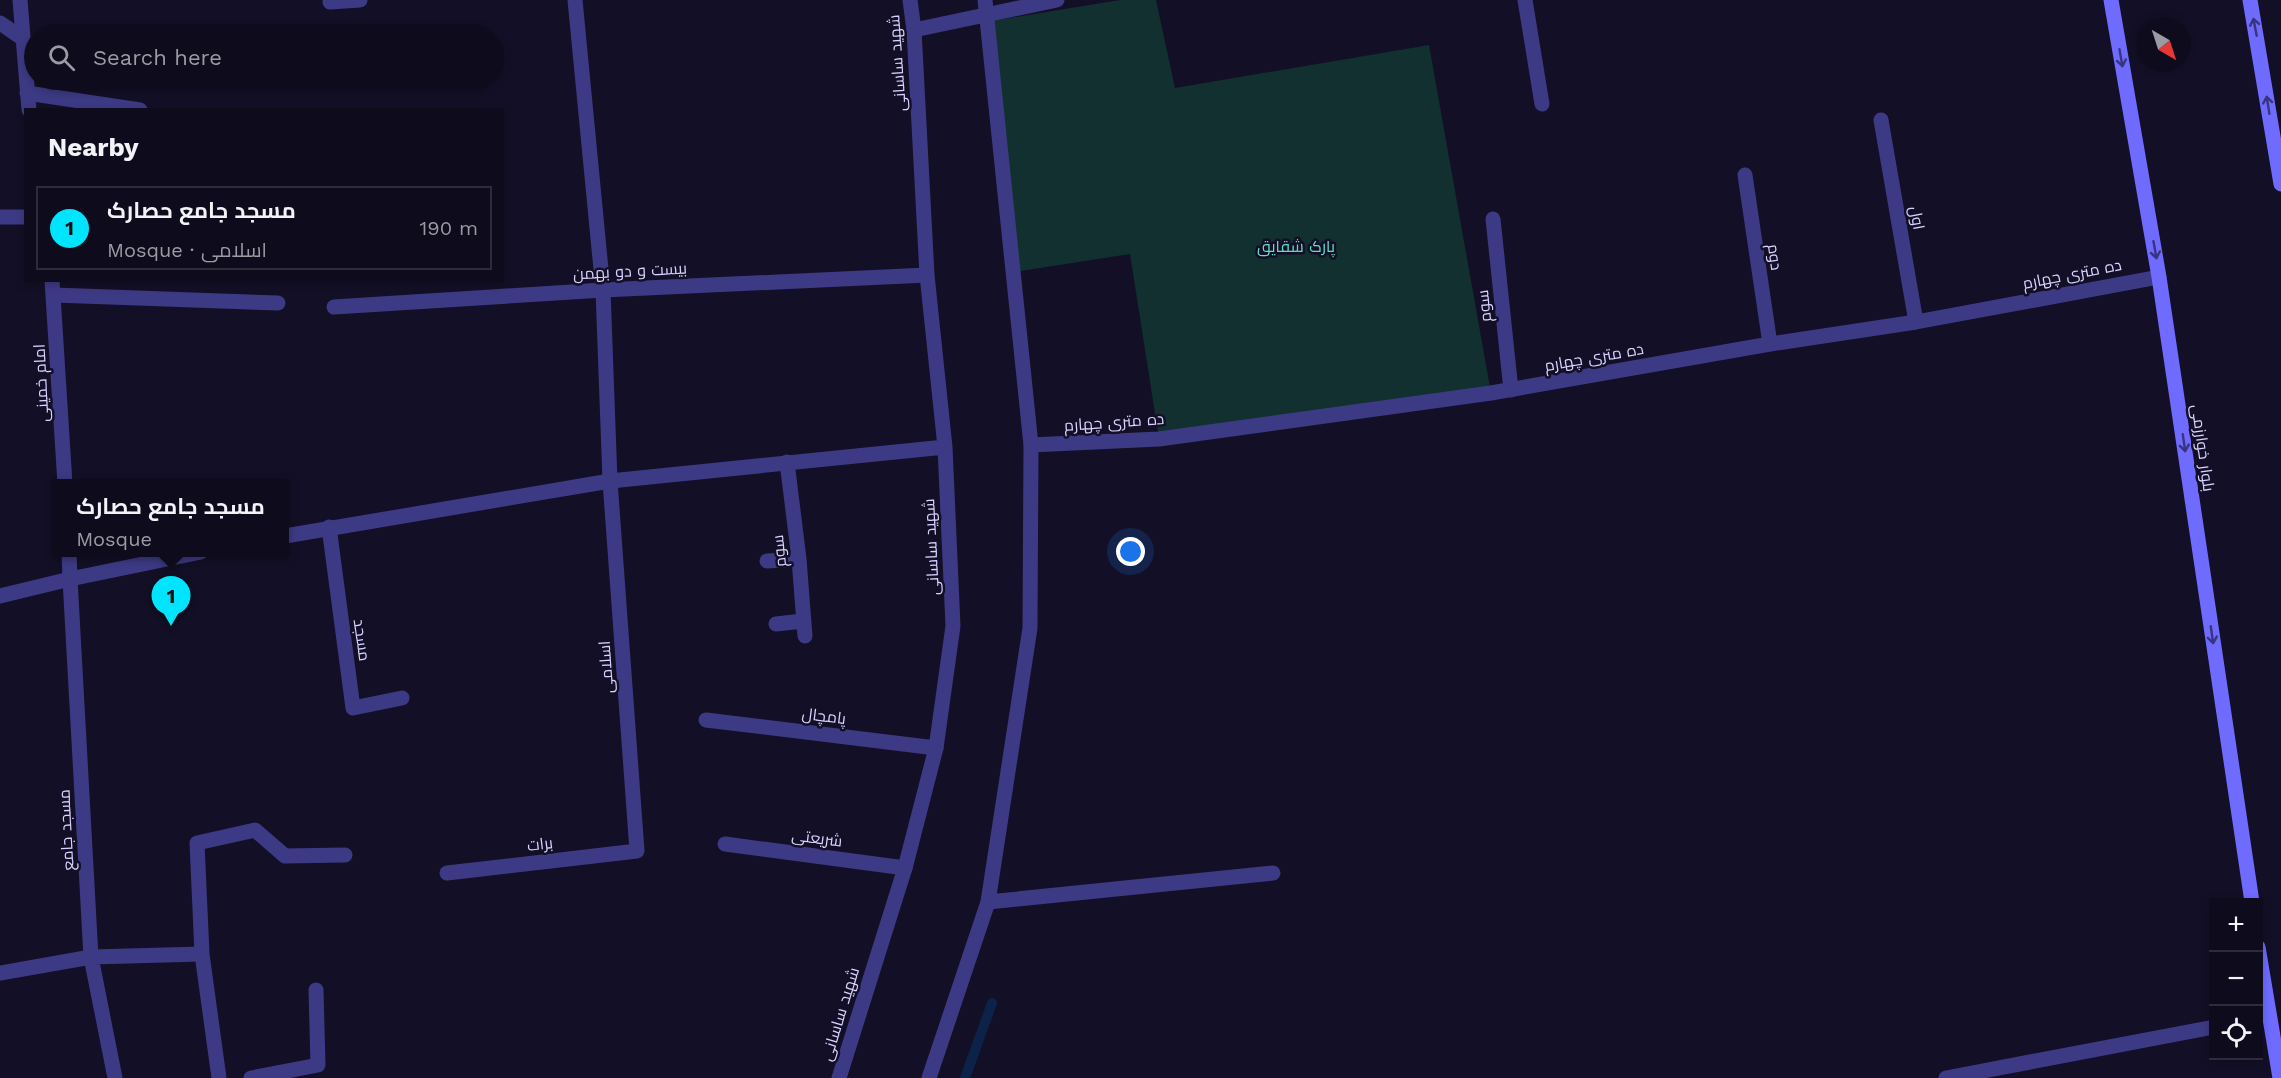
<!DOCTYPE html>
<meta charset="utf-8">
<style>
body{margin:0;font-family:"Work Sans",Cairo,sans-serif;background:#171425;color:#f1f3f6}
.controls{position:absolute;right:18px;bottom:18px;display:grid;overflow:hidden;border-radius:0px;box-shadow:0 3px 9px #0003}
.controls button{width:54px;height:54px;display:grid;place-items:center;padding:0;border:0;border-bottom:2px solid #2e2b3b;background:#0e0b1c;color:#f1f3f6;font:30px sans-serif}
.compass{position:absolute;left:2137px;top:18px;width:54px;height:54px;border-radius:50%;background:#0e0b1c;box-shadow:0 3px 9px #0003;rotate:141deg}
.you{position:absolute;left:1131px;top:552px;width:21px;height:21px;margin:-15px;border:4px solid #fff;border-radius:50%;background:#1a73e8;box-shadow:0 0 0 9px #1a73e833}
.badge{display:grid;place-items:center;width:39px;height:39px;border-radius:50%;background:#00e5ff;color:#111;font-size:20px;font-weight:700}
.pin{position:absolute;translate:-50% -50px;filter:drop-shadow(0 2px 3px #0008)}
.pin::after{content:'';position:absolute;top:32px;width:21px;height:18px;background:inherit;clip-path:polygon(0 0,100% 0,50% 100%)}
.popup{position:absolute;left:52px;top:479px;width:237px;height:78px;box-sizing:border-box;display:grid;place-content:center;border-radius:0px;background:#0e0b1c;filter:drop-shadow(0 2px 4px #0005);font-size:20px;white-space:nowrap;color:#9b9ba3}
.popup b{font-size:22px;color:#f1f3f6}
.popup::after{content:'';position:absolute;left:50%;top:100%;margin-left:-12px;border:12px solid transparent;border-top-color:#0e0b1c}
.list{margin:0;padding:0;list-style:none}
h2{display:flex;justify-content:space-between;align-items:center;height:78px;margin:0;padding:0 24px;font-size:26px}
h2 small{font-size:20px;font-weight:400;color:#9b9ba3}
.list li{display:grid;grid-template-columns:39px 1fr auto;gap:18px;align-items:center;box-sizing:border-box;height:84px;margin:0 12px 12px;padding:0 12px;border:2px solid #2e2b3b;border-radius:0px}
.list b{display:block;font-size:22px;white-space:nowrap}
.list p{margin:0;font-size:20px;white-space:nowrap;color:#9b9ba3}
.list em{font-size:20px;font-style:normal;color:#9b9ba3}
.icon{flex:none;width:33px;height:33px;fill:none;stroke:currentColor;stroke-width:2;stroke-linecap:round;stroke-linejoin:round}
.map{position:relative;flex:none;width:2281px;height:1078px;overflow:hidden}
.search{position:absolute;background:#0e0b1c;box-shadow:0 3px 9px #0003;left:24px;top:24px;width:480px;height:66px;display:flex;align-items:center;gap:15px;box-sizing:border-box;padding:0 21px;border-radius:33px;color:#9b9ba3;font-size:22px}
.panel{position:absolute;background:#0e0b1c;box-shadow:0 3px 9px #0003;left:24px;top:108px;width:480px;height:174px;border-radius:0px}
.map>svg:first-child{display:block}
.green{fill:#12302f}
.lines{fill:none;stroke-linecap:round;stroke-linejoin:round}
.stream{stroke:#0c2248;stroke-width:10}
.service{stroke:#3d3a85;stroke-width:15}
.minor{stroke:#3d3a85;stroke-width:15}
.tertiary{stroke:#3d3a85;stroke-width:15}
.secondary{stroke:#6f6bff;stroke-width:15}
.oneway{stroke:#38347d}
.labels{text-anchor:middle;dominant-baseline:central;stroke-width:5;stroke-linejoin:round;paint-order:stroke}
.street-label{font-size:16px;fill:#d9d4ff;stroke:#130f26}
.park-label{font-size:16px;fill:#5fe0c0;stroke:#130f26}
</style>
<div class="map">
<svg width="2281" height="1078" viewBox="0 0 2281 1078">
<rect width="100%" height="100%" fill="#130f26"/>
<!-- green -->
<path class="green" d="M 1120,0 L 1156,0 L 1175,88 L 1429,45 L 1491,393 L 1159,439 L 1130,254 L 1008,273 L 985,22 Z"/>
<g class="lines">
<!-- stream -->
<path class="stream" d="M 965,1078 L 992,1003"/>
<!-- service -->
<path class="service" d="M 1525,0 L 1542,104
M 54,295 L 278,303
M 929,1078 L 988,902 L 1030,628 L 1031,445 L 985,0"/>
<!-- minor -->
<path class="minor" d="M 330,2 L 360,0
M 0,23 L 22,38
M 914,30 L 1057,0
M 27,93 L 140,110
M 1881,120 L 1916,322
M 1745,175 L 1770,344
M 0,217 L 26,217
M 1493,219 L 1511,390
M 334,307 L 603,290 L 927,275
M 1031,445 L 1159,439 L 1491,393 L 1770,344 L 1916,322 L 2159,277
M 787,462 L 799,559 L 805,636
M 329,527 L 353,708 L 402,698
M 767,561 L 799,559
M 70,579 L 91,957 L 115,1078
M 776,624 L 803,621
M 706,720 L 936,748
M 725,844 L 905,868
M 447,873 L 637,851 L 610,481 L 603,290 L 575,0
M 988,902 L 1273,873
M 202,954 L 197,843 L 255,830 L 285,856 L 345,855
M 0,973 L 91,957 L 202,954 L 219,1078
M 251,1078 L 318,1065 L 316,990
M 1946,1078 L 2214,1027"/>
<!-- tertiary -->
<path class="tertiary" d="M 20,0 L 29,110
M 52,280 L 65,484
M 285,536 L 610,481 L 945,447
M 69,552 L 70,579
M 0,596 L 70,579 L 201,552
M 839,1078 L 905,868 L 936,748 L 953,626 L 945,447 L 927,275 L 914,30 L 910,0"/>
<!-- secondary -->
<path class="secondary" d="M 2111,0 L 2159,277 L 2252,902
M 2250,0 L 2281,184
M 2258,947 L 2280,1078"/>
</g>
<!-- one-way arrows -->
<defs><path id="oneway-shaft" d="M-6 0H5M1.5-3L5.5 0L1.5 3" fill="none" stroke-width="1.6" stroke-linecap="round" stroke-linejoin="round" transform="scale(1.5)"/></defs>
<g class="oneway">
<use href="#oneway-shaft" transform="translate(2255 27) rotate(-101)"/>
<use href="#oneway-shaft" transform="translate(2121 58) rotate(80)"/>
<use href="#oneway-shaft" transform="translate(2268 105) rotate(-99)"/>
<use href="#oneway-shaft" transform="translate(2155 250) rotate(80)"/>
<use href="#oneway-shaft" transform="translate(2184 443) rotate(82)"/>
<use href="#oneway-shaft" transform="translate(2212 635) rotate(82)"/>
</g>
<g class="labels">
<!-- street labels -->
<g class="street-label">
<text transform="translate(897 63) rotate(-94)">شهید ساسانی</text>
<text transform="translate(1917 218) rotate(80)">اول</text>
<text transform="translate(1775 257) rotate(82)">دوم</text>
<text transform="translate(630 271) rotate(-3)">بیست و دو بهمن</text>
<text transform="translate(2072 274) rotate(-11)">ده متری چهارم</text>
<text transform="translate(1484 306) rotate(-96)">سوم</text>
<text transform="translate(1594 357) rotate(-10)">ده متری چهارم</text>
<text transform="translate(41 383) rotate(-93)">امام خمینی</text>
<text transform="translate(1114 422) rotate(-4)">ده متری چهارم</text>
<text transform="translate(2203 448) rotate(82)">بلوار خوارزمی</text>
<text transform="translate(931 547) rotate(-93)">شهید ساسانی</text>
<text transform="translate(779 551) rotate(-96)">سوم</text>
<text transform="translate(362 640) rotate(82)">مسجد</text>
<text transform="translate(606 667) rotate(-94)">اسلامی</text>
<text transform="translate(824 716) rotate(7)">پامچال</text>
<text transform="translate(66 830) rotate(-93)">مسجد جامع</text>
<text transform="translate(817 838) rotate(7)">شریعتی</text>
<text transform="translate(540 844) rotate(-7)">برات</text>
<text transform="translate(840 1014) rotate(-73)">شهید ساسانی</text>
</g>
<!-- park labels -->
<g class="park-label">
<text x="1296" y="246">پارک شقایق</text>
</g>
</g>
</svg>
<div class="controls">
<button>+</button>
<button>−</button>
<button><svg class="icon" aria-label="locate" viewBox="0 0 24 24"><circle cx="12" cy="12" r="6"/><path d="M12 2v4M12 18v4M2 12h4M18 12h4"/></svg></button>
</div>
<svg class="compass" viewBox="-18 -18 36 36"><path d="M0-13l5 13h-10z" fill="#e53935"/><path d="M0 13l5-13h-10z" fill="#9b9ba3"/></svg>
<div class="you"></div>
<div class="pin badge" style="left:171px;top:626px">1</div>
<div class="popup"><b>مسجد جامع حصارک</b>Mosque</div>
<div class="search"><svg class="icon" aria-label="search" viewBox="0 0 24 24"><circle cx="10" cy="10" r="6"/><path d="M15 15l6 6"/></svg>Search here</div>
<section class="panel">
<h2>Nearby<small></small></h2>
<ul class="list">
<li><span class="badge">1</span><div><b>مسجد جامع حصارک</b><p>Mosque · اسلامی</p></div><em>190 m</em></li>
</ul>
</section>
</div>
